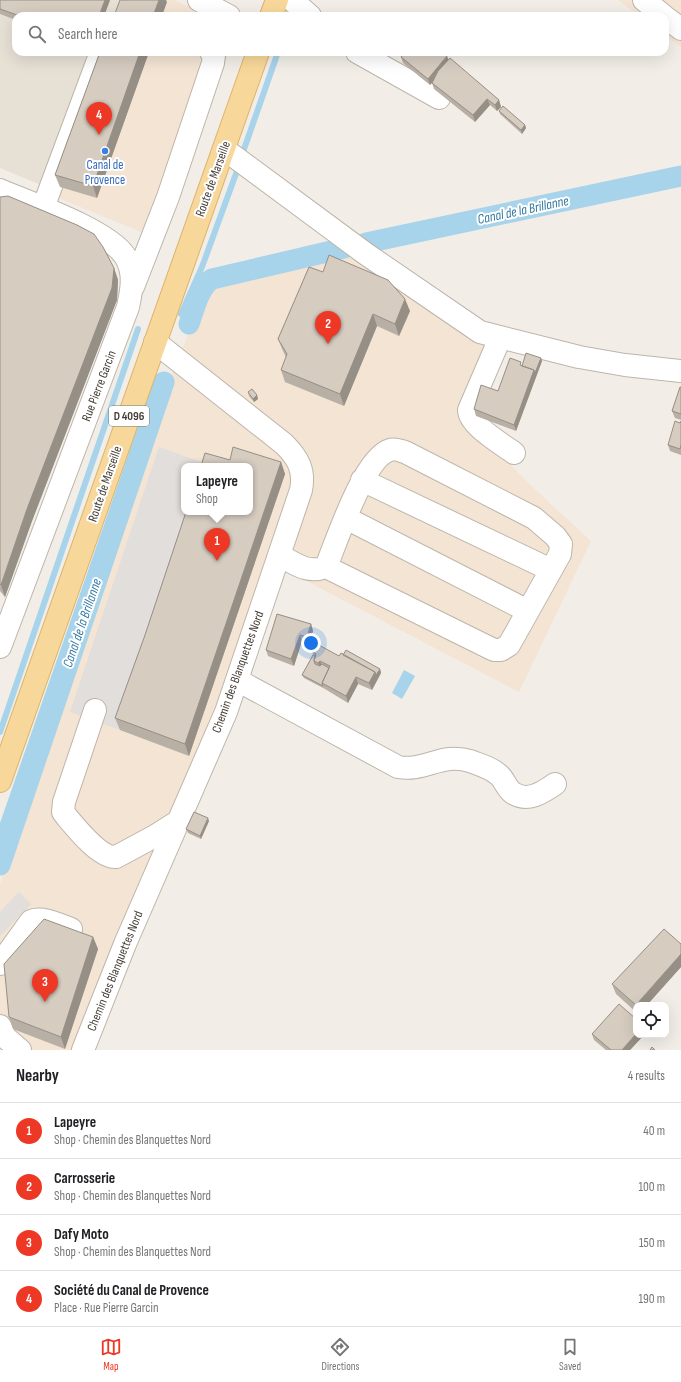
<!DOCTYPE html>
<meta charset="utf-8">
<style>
body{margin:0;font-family:"Sofia Sans Condensed",sans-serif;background:#f6f6f6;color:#202124}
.controls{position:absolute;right:12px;bottom:12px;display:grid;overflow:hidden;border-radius:8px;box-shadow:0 4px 16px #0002}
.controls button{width:36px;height:36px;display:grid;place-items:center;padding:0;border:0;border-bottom:1px solid #e0e0e0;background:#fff;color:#202124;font:20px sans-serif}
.you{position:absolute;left:311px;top:643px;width:14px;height:14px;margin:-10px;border:3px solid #fff;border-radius:50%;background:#1a73e8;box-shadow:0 0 0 6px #1a73e833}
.badge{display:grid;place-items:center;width:26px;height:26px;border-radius:50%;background:#ec3824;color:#fff;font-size:13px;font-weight:700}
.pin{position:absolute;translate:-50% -33px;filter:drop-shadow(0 1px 2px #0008)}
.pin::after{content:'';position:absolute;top:21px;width:14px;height:12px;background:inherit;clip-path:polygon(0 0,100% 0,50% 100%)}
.popup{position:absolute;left:181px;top:463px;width:72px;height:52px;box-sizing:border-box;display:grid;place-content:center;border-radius:8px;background:#fff;filter:drop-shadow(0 1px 3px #0005);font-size:13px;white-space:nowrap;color:#757577}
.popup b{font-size:15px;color:#202124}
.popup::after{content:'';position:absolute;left:50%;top:100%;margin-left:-8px;border:8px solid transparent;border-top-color:#fff}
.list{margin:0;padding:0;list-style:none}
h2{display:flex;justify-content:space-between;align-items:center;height:52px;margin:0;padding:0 16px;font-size:17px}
h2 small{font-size:13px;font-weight:400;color:#757577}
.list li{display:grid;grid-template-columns:26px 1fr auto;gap:12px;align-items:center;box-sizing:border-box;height:56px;padding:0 16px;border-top:1px solid #e0e0e0}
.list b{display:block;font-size:15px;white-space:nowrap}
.list p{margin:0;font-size:13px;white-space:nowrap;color:#757577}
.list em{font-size:13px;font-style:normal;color:#757577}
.icon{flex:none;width:22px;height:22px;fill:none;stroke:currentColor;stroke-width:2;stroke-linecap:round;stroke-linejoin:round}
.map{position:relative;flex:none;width:681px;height:1050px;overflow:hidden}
.search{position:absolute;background:#fff;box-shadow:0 4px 16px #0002;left:12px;right:12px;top:12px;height:44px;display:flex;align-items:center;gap:10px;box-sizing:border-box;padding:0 14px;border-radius:12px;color:#757577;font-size:15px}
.sheet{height:276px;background:#fff}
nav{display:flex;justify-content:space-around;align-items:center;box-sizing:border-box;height:56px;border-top:1px solid #e0e0e0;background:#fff;font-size:11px;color:#757577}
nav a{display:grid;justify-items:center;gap:2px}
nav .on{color:#ec3824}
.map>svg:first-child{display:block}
.residential{fill:#e6e0d5}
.commercial{fill:#f3e4d3;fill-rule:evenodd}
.parking{fill:#e1dedb}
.water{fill:#a7d3eb}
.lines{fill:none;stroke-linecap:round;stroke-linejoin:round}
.stream{stroke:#a7d3eb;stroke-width:6}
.canal{stroke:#a7d3eb;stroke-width:21}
.minor-casing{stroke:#bdb5aa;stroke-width:24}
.major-casing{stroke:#dcb46b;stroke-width:24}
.minor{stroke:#fff;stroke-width:22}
.major{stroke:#f8d89a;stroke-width:22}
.wall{fill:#b8afa5}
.shaded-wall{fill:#968f86}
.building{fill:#d6ccc0;stroke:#968f86}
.shop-dot{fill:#3f7fe0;stroke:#fff;stroke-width:1.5}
.labels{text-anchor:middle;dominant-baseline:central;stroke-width:4;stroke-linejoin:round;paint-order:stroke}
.shield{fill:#fff;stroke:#7d7872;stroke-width:1}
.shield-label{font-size:12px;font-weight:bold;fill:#453e36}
.shop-label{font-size:13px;fill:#366cbe;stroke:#fff}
.street-label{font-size:13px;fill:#453e36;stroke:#fff}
.water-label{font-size:14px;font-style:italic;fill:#347aa2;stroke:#fff}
</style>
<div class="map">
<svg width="681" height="1050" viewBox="0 0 681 1050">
<rect width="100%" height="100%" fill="#f2eee7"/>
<!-- residential -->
<path class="residential" d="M 0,0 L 124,0 L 118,16 L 16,16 L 16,52 L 105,52 L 46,187 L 0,168 Z"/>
<!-- commercial -->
<path class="commercial" d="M 126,0 L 175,0 L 208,16 L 120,16 Z
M 618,0 L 681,0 L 681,47 L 665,35 L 665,16 L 639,16 Z
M 107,52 L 229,52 L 162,238 L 153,237 L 54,196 Z
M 353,253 L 489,345 L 464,419 L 539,493 L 591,541 L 519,692 L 270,562 L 231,676 L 79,1050 L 0,1050 L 0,884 L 168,384 L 208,286 ZM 184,466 L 250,466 L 250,512 L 184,512 Z"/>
<!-- parking -->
<path class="parking" d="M 159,447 L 209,465 L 184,466 L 184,512 L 194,512 L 120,730 L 70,712 Z
M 19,892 L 31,904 L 0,936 L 0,912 Z"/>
<!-- water -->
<path class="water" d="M 404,670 L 415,676 L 402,699 L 392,693 Z"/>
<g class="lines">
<!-- stream -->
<path class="stream" d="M 242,155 L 278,52
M 181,314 L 202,267 L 237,171
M 0,732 L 138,329
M 0,832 L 156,385"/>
<!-- canal -->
<path class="canal" d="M 366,243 L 681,176
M 189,324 C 194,310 199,287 212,279 L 344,248
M 0,865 L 164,382"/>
<defs>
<path id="minor" d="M 199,0 L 229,16
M 292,0 L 310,16
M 644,0 L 664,16
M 665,17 L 681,29
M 357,52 L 439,98
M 224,149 L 366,254 L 480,332 L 579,357 L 625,365 L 681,371
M 0,190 C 30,203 108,230 125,256 C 135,272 132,289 128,307 L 0,647
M 43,208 L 101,52
M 133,287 L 168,197 L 213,63 L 214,55 L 211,52
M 500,338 L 469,410 C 469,425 502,444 514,453
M 362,480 L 551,570
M 346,518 L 528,611
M 279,555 C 296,564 307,574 326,567 C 336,543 364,457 390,450 C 395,448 400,451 405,452 L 534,518 L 555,536 L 561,544 L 560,554 L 509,645 L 501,650 L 494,650 L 326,567
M 237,680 L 398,767 C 425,772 442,752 470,761 C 480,765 492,768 500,776 C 505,781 507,789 513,793 C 528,803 543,792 555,784
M 95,710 L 64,802 L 63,812 L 66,816 C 76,828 100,858 116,857 L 155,836 L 177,822
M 0,964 L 31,921 C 42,916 60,925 71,929
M 0,1026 L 5,1037 L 20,1050
M 83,1050 L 125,944 L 226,712 L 301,490 C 305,470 298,458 284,444 L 155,342"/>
<path id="major" d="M 271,16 L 277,0
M 0,781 L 258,52"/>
</defs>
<!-- minor casing -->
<use href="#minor" class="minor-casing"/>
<!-- major casing -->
<use href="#major" class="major-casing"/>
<!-- minor -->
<use href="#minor" class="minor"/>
<!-- major -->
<use href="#major" class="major"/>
</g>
<!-- wall -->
<path class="wall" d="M 0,0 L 110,0 L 104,16 L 16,16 L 16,20 L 0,14 Z
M 100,52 L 149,52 L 97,198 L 60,187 L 55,175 Z
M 401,57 L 449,59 L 499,100 L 501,107 L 497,111 L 490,105 L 475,122 L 434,89 L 432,83 L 430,85 L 403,63 Z
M 499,111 L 525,125 L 526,128 L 522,134 L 500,114 Z
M 0,197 L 114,268 L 118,280 L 117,300 L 32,521 L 5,597 L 0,591 Z
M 309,267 L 410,311 L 399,336 L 377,326 L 344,406 L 285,382 L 281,370 L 286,357 L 283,351 L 278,339 Z
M 541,358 L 542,361 L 516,431 L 476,416 L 474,409 L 498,391 L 522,365 Z
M 681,387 L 681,420 L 675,418 L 672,411 Z
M 248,392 L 257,395 L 258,399 L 254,402 L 249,396 Z
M 681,421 L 681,455 L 670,451 L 668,445 Z
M 230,460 L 281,462 L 285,474 L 189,756 L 120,730 L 115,718 Z
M 311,624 L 313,631 L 309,643 L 302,641 L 294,666 L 268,656 L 266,650 Z
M 312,651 L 339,656 L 380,669 L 381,673 L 372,690 L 358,684 L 348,703 L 325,689 L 304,678 L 302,675 L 313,655 Z
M 209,821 L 201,839 L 188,833 L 186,829 Z
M 93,937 L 98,949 L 65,1049 L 13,1029 L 9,1017 Z
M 681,967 L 647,1005 L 636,1005 L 636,1012 L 616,994 L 612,984 Z
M 592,1034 L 644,1035 L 630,1050 L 606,1050 L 594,1040 Z"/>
<!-- shaded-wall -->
<path class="shaded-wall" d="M 105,0 L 110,0 L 104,16 L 99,16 Z
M 159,0 L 166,0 L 167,2 L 162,16 L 153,16 Z
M 140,52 L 149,52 L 97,198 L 93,186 Z
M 447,56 L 450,63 L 430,85 L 428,79 Z
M 487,99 L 490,105 L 475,122 L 473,115 Z
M 499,100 L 501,107 L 497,111 L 495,105 Z
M 525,125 L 526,128 L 522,134 L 521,130 Z
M 114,268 L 118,280 L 117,300 L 32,521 L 5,597 L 1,585 L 27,509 Z
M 405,299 L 410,311 L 399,336 L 395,324 Z
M 373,314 L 377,326 L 344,406 L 340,394 Z
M 541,358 L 542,361 L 516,431 L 514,425 L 534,370 Z
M 257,395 L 258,399 L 254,402 L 253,399 Z
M 281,462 L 285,474 L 189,756 L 185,744 Z
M 311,624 L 313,631 L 309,643 L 307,637 Z
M 300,635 L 302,641 L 294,666 L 291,659 Z
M 320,661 L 323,667 L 321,669 L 318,663 Z
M 380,669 L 381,673 L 372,690 L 369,683 L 375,672 Z
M 356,677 L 358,684 L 348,703 L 346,696 Z
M 208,818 L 209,821 L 201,839 L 200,836 Z
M 93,937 L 98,949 L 65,1049 L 61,1037 Z
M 681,954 L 681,967 L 647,1005 L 636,1005 L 636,1006 L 636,1005 Z
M 636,1034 L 636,1035 L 644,1035 L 630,1050 L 622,1050 Z"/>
<!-- building -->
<path class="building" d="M 0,0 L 105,0 L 99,16 L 20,16 L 0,9 Z
M 120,0 L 159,0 L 153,16 L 114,16 Z
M 100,52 L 140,52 L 93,186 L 55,175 Z
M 405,52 L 442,52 L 447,56 L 428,79 L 401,57 Z
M 450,58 L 499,100 L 495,105 L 487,99 L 473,115 L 432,83 L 438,71 Z
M 503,106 L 525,125 L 521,130 L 499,111 Z
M 8,196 L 77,225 L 94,234 L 103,247 L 114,268 L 112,288 L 27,509 L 1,585 L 0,584 L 0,197 Z
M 329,255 L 388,280 L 405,299 L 395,324 L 373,314 L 340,394 L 281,370 L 287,354 L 278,339 L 309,267 L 323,272 Z
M 526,353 L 541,358 L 535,373 L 534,370 L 522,366 Z
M 510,358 L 521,362 L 520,365 L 534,370 L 514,425 L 474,409 L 481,385 L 498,391 Z
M 680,387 L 681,387 L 681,414 L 672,411 Z
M 252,389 L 257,395 L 253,399 L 248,392 Z
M 675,421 L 680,423 L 681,421 L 681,445 L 680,449 L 668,445 Z
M 233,447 L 281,462 L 185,744 L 115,718 L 145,635 L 186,512 L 250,512 L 250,466 L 201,466 L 205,453 L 230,460 Z
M 277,614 L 311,624 L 307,637 L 300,635 L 291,659 L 266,650 Z
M 317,644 L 339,656 L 341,653 L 375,672 L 369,683 L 356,677 L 346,696 L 322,683 L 330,666 L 320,661 L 318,663 L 314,661 L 316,654 L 312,651 Z
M 346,650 L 380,669 L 376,675 L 375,672 L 343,655 Z
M 313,655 L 315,656 L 314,661 L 315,664 L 320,666 L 322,664 L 329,668 L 322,683 L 323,686 L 302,675 Z
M 194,812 L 208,818 L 200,836 L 186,829 Z
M 44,919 L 93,937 L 61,1037 L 9,1017 L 4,964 Z
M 664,929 L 681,944 L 681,954 L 636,1005 L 612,984 Z
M 619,1004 L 636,1019 L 636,1034 L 622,1050 L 611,1050 L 592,1034 Z
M 652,1047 L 655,1050 L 650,1050 Z"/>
<!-- markers -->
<circle class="shop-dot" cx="105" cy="151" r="4"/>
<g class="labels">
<!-- shield labels -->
<rect class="shield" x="109" y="406" width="40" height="20" rx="3"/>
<g class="shield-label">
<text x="129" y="416">D 4096</text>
</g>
<!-- shop labels -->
<g class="shop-label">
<text x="105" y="165">Canal de<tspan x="105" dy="15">Provence</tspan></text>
</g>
<!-- street labels -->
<g class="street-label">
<text transform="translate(213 179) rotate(-70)">Route de Marseille</text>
<text transform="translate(99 386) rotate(-69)">Rue Pierre Garcin</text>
<text transform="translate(105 484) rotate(-71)">Route de Marseille</text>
<text transform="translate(238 672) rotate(-70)">Chemin des Blanquettes Nord</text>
<text transform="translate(115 971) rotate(-68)">Chemin des Blanquettes Nord</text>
</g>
<!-- water labels -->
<g class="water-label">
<text transform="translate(523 210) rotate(-12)">Canal de la Brillanne</text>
<text transform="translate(82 623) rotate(-71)">Canal de la Brillanne</text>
</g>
</g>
</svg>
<div class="controls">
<button><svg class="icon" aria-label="locate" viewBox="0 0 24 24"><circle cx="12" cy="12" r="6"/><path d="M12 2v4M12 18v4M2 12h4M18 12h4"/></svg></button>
</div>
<div class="you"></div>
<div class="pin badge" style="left:217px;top:561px">1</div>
<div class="popup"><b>Lapeyre</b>Shop</div>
<div class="pin badge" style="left:328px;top:344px">2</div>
<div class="pin badge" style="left:45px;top:1002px">3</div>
<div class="pin badge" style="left:99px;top:135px">4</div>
<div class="search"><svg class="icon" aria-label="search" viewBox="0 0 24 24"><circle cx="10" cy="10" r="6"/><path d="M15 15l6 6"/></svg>Search here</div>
</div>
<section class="sheet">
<h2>Nearby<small>4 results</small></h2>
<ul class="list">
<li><span class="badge">1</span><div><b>Lapeyre</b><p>Shop · Chemin des Blanquettes Nord</p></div><em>40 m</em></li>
<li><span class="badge">2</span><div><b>Carrosserie</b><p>Shop · Chemin des Blanquettes Nord</p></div><em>100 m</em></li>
<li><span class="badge">3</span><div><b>Dafy Moto</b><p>Shop · Chemin des Blanquettes Nord</p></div><em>150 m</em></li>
<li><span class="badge">4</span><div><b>Société du Canal de Provence</b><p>Place · Rue Pierre Garcin</p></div><em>190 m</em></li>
</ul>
</section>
<nav>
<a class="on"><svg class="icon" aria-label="map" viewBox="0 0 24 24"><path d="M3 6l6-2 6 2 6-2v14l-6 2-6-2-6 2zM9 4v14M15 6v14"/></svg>Map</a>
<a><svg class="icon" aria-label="directions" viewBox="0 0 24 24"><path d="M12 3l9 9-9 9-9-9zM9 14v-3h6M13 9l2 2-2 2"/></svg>Directions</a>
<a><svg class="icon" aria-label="saved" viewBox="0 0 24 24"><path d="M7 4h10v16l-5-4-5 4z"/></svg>Saved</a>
</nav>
